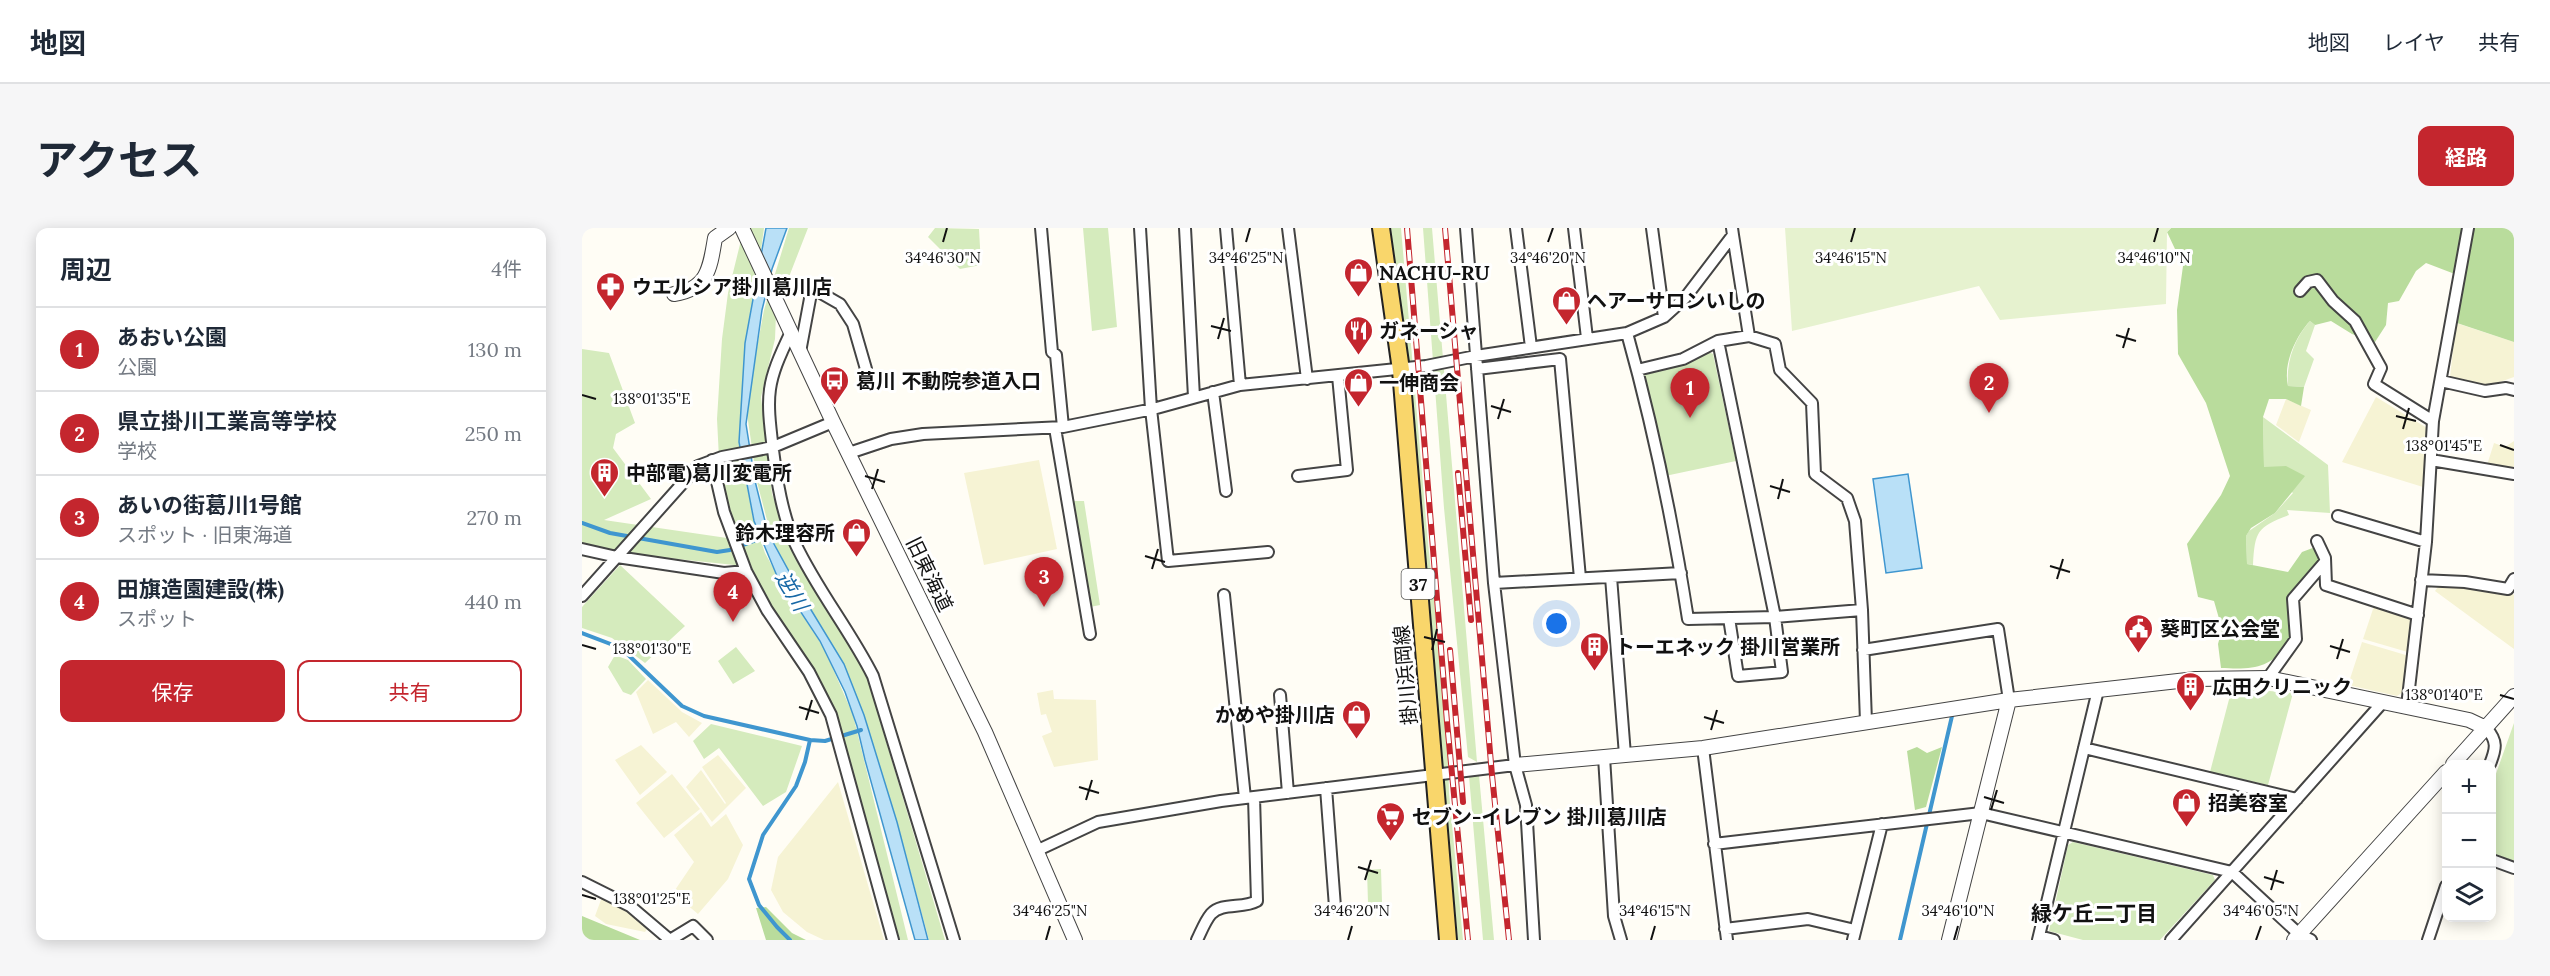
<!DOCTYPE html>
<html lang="ja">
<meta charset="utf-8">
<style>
body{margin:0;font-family:Lora,"Noto Sans JP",serif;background:#f6f6f7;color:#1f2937}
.controls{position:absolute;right:18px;bottom:18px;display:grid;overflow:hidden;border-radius:12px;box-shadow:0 3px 15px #0003}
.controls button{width:54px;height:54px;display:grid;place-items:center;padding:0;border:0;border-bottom:2px solid #e0e1e3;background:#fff;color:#1f2937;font:30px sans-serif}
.you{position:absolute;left:975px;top:396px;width:21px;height:21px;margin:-15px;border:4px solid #fff;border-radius:50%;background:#1a73e8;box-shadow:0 0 0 9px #1a73e833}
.badge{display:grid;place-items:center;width:39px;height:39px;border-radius:50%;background:#c4262e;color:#fff;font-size:20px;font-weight:700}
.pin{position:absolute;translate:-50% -50px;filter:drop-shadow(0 2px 3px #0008)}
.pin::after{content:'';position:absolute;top:32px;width:21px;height:18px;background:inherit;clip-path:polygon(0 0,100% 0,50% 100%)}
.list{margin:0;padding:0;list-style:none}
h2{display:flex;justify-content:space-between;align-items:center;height:78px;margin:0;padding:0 24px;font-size:26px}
h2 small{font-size:20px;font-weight:400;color:#747a83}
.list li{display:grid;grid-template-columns:39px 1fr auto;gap:18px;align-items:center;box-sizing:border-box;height:84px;padding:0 24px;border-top:2px solid #e0e1e3}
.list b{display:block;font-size:22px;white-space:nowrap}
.list p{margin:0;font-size:20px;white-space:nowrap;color:#747a83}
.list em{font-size:20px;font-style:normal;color:#747a83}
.actions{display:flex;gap:12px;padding:18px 24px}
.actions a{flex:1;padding:14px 0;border:2px solid #c4262e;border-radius:12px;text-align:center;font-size:21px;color:#c4262e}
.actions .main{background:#c4262e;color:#fff}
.icon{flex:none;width:33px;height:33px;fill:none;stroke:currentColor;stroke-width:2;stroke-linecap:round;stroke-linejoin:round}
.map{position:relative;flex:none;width:1932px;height:712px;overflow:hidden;border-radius:12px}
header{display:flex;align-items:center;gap:36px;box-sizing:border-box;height:84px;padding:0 30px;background:#fff;border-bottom:2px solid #e0e1e3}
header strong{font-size:28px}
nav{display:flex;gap:33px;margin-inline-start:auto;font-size:21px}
.intro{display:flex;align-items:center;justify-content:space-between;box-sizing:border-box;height:144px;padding:0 36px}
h1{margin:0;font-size:42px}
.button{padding:15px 27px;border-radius:12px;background:#c4262e;color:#fff;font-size:21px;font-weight:700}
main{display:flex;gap:36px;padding:0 36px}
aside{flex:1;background:#fff;border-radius:12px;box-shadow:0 3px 15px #0003}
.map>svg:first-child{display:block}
.farmland{fill:#f6f3d4}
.green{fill:#d5ebbd}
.forest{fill:#b9dc9c}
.pitch{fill:#e6f2cf}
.water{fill:#b9e0f7;stroke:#3f96cf;stroke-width:1.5}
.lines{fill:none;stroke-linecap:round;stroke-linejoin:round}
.stream{stroke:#3f96cf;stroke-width:4}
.minor-casing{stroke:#444;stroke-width:14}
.tertiary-casing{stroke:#444;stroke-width:16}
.primary-casing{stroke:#222;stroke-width:20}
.minor{stroke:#fff;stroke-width:10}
.tertiary{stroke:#fff;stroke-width:14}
.primary{stroke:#f9d66b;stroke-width:16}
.rail-casing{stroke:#c4262e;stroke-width:6}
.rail{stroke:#fff;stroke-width:4;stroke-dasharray:11;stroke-linecap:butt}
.ticks{fill:none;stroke:#111;stroke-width:2}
.labels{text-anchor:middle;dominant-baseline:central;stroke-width:6;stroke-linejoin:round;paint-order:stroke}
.shield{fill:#fff;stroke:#585858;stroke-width:1.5}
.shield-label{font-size:18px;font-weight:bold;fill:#111}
.poi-label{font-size:20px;font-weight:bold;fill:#111;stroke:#fff;text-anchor:start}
.street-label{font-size:20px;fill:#111;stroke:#fff}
.water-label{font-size:21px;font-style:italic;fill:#1768a6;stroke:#fff}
.neighbourhood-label{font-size:21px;font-weight:bold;fill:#111;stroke:#fff}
.ticks-label{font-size:15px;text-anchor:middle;fill:#111;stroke:#fff;stroke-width:6;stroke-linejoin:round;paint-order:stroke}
</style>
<header>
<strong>地図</strong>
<nav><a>地図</a><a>レイヤ</a><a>共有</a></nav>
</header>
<div class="intro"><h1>アクセス</h1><a class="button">経路</a></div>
<main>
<aside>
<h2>周辺<small>4件</small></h2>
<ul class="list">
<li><span class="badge">1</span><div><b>あおい公園</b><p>公園</p></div><em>130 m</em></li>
<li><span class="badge">2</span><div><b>県立掛川工業高等学校</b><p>学校</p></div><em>250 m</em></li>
<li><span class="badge">3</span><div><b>あいの街葛川1号館</b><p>スポット · 旧東海道</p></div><em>270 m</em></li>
<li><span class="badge">4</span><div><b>田旗造園建設(株)</b><p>スポット</p></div><em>440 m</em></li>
</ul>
<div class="actions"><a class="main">保存</a><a>共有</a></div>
</aside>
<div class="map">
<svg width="1932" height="712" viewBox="0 0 1932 712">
<rect width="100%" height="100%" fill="#fffdf5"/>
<!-- farmland -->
<path class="farmland" d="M 1874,95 L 1932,114 L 1932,149 L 1912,156 L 1895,157 L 1868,149 Z
M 1794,169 L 1845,200 L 1841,259 L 1760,234 Z
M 1704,171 L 1729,182 L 1717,214 L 1694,197 Z
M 1932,213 L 1932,243 L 1905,237 L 1912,215 L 1923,219 Z
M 457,232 L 475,321 L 402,337 L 382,245 Z
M 1856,359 L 1925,361 L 1932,367 L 1932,421 L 1853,363 Z
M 1792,378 L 1834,391 L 1829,425 L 1781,411 Z
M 1780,414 L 1827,428 L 1821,464 L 1815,468 L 1766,457 Z
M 66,452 L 100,484 L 120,495 L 107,509 L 94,494 L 71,506 L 54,464 Z
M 471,462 L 472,471 L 514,472 L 516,532 L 472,539 L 460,508 L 470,504 L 464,486 L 459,487 L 455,465 Z
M 59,517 L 85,544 L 58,567 L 33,532 Z
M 136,527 L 164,560 L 130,594 L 104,559 L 119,542 L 143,576 L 144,575 L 120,539 Z
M 90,546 L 118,581 L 82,610 L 54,575 Z
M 256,554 L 302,712 L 242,712 L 225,704 L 201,684 L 189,662 L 196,629 Z
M 119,584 L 129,599 L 144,586 L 161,617 L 146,651 L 116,686 L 91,665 L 112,634 L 92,607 Z
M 20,669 L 49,685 L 67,698 L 63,704 L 24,696 L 13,688 Z"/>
<!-- green -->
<path class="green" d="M 162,0 L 182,0 L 173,66 L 164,112 L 157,214 L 171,290 L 183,325 L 201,358 L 242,420 L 271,487 L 326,712 L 317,712 L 247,469 L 234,444 L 181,366 L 147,285 L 138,250 L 135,191 L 140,111 L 146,65 Z
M 207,0 L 226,0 L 196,77 L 195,60 L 193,111 L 179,169 L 190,266 L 214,332 L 269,409 L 292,462 L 299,496 L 363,712 L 347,712 L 315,594 L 270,457 L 257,428 L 213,355 L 190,311 L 175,254 L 164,179 L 182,82 Z
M 353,0 L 397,1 L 399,37 L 378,41 L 346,9 Z
M 501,0 L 526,0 L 535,99 L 510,103 Z
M 809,0 L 819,0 L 846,315 L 865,494 L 867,565 L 881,712 L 876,712 Z
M 841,0 L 850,0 L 895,534 L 886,529 L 862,280 Z
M 1728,93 L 1733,97 L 1724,123 L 1732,131 L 1722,159 L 1706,158 C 1704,134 1712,111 1728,93 Z
M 0,121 L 27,125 L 53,195 L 34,206 L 31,220 L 69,271 L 22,292 L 145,310 L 162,338 L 0,321 Z
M 1125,123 L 1131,126 L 1154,233 L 1083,248 L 1062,148 L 1065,143 Z
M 1681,189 L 1746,237 L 1748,285 L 1705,282 L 1707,287 C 1675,299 1673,303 1671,337 L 1665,336 L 1664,308 L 1667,303 L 1693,285 L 1711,265 L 1682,239 Z
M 489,273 L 502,273 L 518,377 L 508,379 Z
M 38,337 L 103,398 L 63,435 L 30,410 L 0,400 L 0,379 Z
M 154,419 L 173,443 L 151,456 L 136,433 Z
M 33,427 L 46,432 L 64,451 L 49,467 L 41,464 L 26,439 Z
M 1650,460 L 1711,465 L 1686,557 L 1628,544 Z
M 1932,495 L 1932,633 L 1910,625 L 1910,557 Z
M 129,496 L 220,518 L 204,564 L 181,578 L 137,520 L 122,531 L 111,513 Z
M 897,547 L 912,712 L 901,712 L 887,548 Z
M 1491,614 L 1631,647 L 1633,652 L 1578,712 L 1501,712 L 1467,703 L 1486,617 Z
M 799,641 L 800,674 L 786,675 L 785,642 Z"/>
<!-- forest -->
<path class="forest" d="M 1589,0 L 1882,0 L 1878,48 L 1844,35 L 1834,43 L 1817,73 L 1806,75 L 1804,97 L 1793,114 L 1770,106 L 1749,93 L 1733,97 L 1728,93 C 1713,109 1701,137 1706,158 L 1722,159 L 1719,178 L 1704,171 L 1687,171 L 1681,189 L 1682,239 L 1704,238 L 1723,248 L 1693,285 L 1669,300 L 1664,308 L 1665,336 L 1706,344 L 1720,324 L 1736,318 L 1741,332 L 1709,372 L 1714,411 C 1687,439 1677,442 1639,440 L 1636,416 L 1640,401 L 1632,373 L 1616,369 L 1605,316 L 1639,267 L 1648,248 L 1624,175 L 1596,126 L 1595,82 L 1601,38 L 1585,4 Z
M 1886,0 L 1932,0 L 1932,114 L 1875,95 L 1882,55 Z
M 1335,519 L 1345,525 L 1360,519 L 1344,579 L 1333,582 L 1325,523 Z
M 184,679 L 210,705 L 224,712 L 184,712 L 174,680 Z
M 0,688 L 58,712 L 0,712 Z"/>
<!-- pitch -->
<path class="pitch" d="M 1203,0 L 1589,0 L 1585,4 L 1584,76 L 1418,92 L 1397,58 L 1210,103 Z"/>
<!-- water -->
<path class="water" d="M 184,0 L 205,0 L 190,41 L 180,82 L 164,196 L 173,253 L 186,305 L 220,367 L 262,436 L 282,487 L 315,594 L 346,712 L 333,712 L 283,532 L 275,498 L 263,464 L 238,413 L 195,348 L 172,293 L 157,214 L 163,115 Z
M 1326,246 L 1340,340 L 1304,345 L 1291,251 Z"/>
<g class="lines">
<!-- stream -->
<path class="stream" d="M 0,295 L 28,305 L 135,324 L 148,322 L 182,309
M 0,405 L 39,420 L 100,478 L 122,488 L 228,512 L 223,534 L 214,558 L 181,607 L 167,651 L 177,677 L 195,699 L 208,712
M 228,512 L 243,513 L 279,502
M 1318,712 L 1370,488"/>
<defs>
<path id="minor" d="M 459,0 L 470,124 L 474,127 L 481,199
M 558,0 L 569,181 L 586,333 L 686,324
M 603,0 L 612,169
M 644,0 L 658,157
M 706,0 L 725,151
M 884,0 L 912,355 L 933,537 L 944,577 L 952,712
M 934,0 L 949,119
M 992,0 L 1005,110
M 1070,0 L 1082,89
M 1151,7 L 1167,108
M 1718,63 L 1726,54 L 1735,52 L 1751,73 L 1773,93 L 1799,140 L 1792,156 L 1851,193
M 209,104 C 184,156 184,165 191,222 C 195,253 200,286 213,315 C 235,362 268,402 291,448 L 372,712
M 1045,105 C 1071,198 1091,295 1106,391 L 1193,389 L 1280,382 L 1284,494
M 1136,113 L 1193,389 L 1200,444 L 1156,448 L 1147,390
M 218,124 L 230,60 L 258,76 L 271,96 L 284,141
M 895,141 L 978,131 L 998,350
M 1055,142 L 1101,131 L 1136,113 L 1167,108 L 1193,116 L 1198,142 L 1230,175 L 1233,246 L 1265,270 L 1273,293 L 1280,382
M 1859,153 L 1903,163 L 1924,160 L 1932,162
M 631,164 L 644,263
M 473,200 L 508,406
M 267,225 L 309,211 L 341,206 L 481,199 L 571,181 L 658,157 L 844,138 L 894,128 L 1045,105 L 1082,89 L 1103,70 L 1151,7 L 1150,0
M 130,232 L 142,284 L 164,343 L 185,382 L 227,444 L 249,487 L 311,712
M 1849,232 L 1932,246
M 716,248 L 765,242 L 756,148
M 1756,288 L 1844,314
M 1735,313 L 1743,330 L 1744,357 L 1836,387
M 0,321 L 35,329 L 142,345 L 164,343
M 1029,349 L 1043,527
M 1839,352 L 1883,354 L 1926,361 L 1932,351
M 912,355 L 1099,345
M 642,367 L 663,570
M 0,368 L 116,238 L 140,229 L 191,219 L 251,194
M 1281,422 L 1416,401 L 1427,472
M 1686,450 L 1714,411 L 1711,371 L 1742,335
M 698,467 L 706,565
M 1825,478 L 1844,314 L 1851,193 L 1886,0
M 1904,500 C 1916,513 1914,521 1908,536
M 1121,520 L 1145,712
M 1502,520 L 1715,571
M 1022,529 L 1032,688 L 1039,712
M 744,560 L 753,679
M 1132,616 L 1399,585 L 1650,644 L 1717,706 L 1729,712
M 454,623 L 516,594 L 639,573 L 933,537
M 1910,632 L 1932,640
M 0,654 L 48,678 L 88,712 L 111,698 L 125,712
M 1143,701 L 1226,691 L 1273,702
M 1457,708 L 1472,712
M 615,712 C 619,704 623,693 629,686 C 640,674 661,681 675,673 L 672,569
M 1271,712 L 1300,596
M 1456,712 L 1516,462
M 1589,712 L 1801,474
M 1846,712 L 1864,658"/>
<path id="tertiary" d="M 160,0 L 251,194 L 403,504 L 493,712
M 92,66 C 126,61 128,40 133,10 L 147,0
M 1871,536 L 1932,468
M 933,537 L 1121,520 L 1427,472 L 1614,451 L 1686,450 L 1887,492 L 1904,500
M 1367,712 L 1427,472
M 1712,712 L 1864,544"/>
<path id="primary" d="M 799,0 L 819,142 L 866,712"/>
</defs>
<!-- minor casing -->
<use href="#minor" class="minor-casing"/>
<!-- tertiary casing -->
<use href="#tertiary" class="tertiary-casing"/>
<!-- primary casing -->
<use href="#primary" class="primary-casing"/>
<!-- minor -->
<use href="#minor" class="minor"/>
<!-- tertiary -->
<use href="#tertiary" class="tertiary"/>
<!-- primary -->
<use href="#primary" class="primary"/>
<defs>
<path id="rail" d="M 825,0 L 865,494 L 886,712
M 863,0 L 910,547 L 927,712
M 876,245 L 889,392
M 868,422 L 881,574"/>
</defs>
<!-- rail casing -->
<use href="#rail" class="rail-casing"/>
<!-- rail -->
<use href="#rail" class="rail"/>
</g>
<!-- ticks -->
<path class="ticks" d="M 361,14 L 365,0M 664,14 L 668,0M 966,14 L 971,0M 1269,14 L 1273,0M 1572,14 L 1576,0M 629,98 L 649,103M 1534,107 L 1554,113M 636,111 L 642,90M 1541,120 L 1547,100M 0,167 L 14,171M 909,178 L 929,184M 1814,188 L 1834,193M 916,191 L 922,171M 1821,201 L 1827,180M 1918,217 L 1932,222M 283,248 L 303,254M 1188,258 L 1208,264M 290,261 L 296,241M 1196,271 L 1201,251M 563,328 L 583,334M 1468,338 L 1488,344M 570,341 L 576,321M 1475,351 L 1481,331M 842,409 L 863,414M 0,417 L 14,421M 1748,418 L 1768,424M 850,422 L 855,401M 1755,431 L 1761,411M 1918,467 L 1932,471M 217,479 L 237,485M 1122,489 L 1142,495M 224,492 L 230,472M 1129,502 L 1135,482M 497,559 L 517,565M 1402,569 L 1422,575M 504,572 L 510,552M 1409,582 L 1415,562M 776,639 L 796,645M 1682,649 L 1702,655M 783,652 L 789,632M 1689,662 L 1695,642M 0,667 L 14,671M 464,712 L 468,698M 766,712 L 770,698M 1069,712 L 1073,698M 1372,712 L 1376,698M 1674,712 L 1679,698"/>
<!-- icons -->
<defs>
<symbol id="shop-pin" viewBox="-11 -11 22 30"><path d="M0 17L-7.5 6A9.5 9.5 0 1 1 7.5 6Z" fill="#c4262e" stroke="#fff"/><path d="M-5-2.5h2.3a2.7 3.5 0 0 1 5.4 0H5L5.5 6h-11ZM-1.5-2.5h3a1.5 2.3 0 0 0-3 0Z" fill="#fff"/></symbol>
<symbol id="pharmacy-pin" viewBox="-11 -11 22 30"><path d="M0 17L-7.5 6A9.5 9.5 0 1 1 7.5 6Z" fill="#c4262e" stroke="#fff"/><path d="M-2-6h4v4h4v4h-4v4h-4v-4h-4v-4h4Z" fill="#fff"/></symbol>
<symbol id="restaurant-pin" viewBox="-11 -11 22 30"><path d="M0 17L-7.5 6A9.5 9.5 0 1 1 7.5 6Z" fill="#c4262e" stroke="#fff"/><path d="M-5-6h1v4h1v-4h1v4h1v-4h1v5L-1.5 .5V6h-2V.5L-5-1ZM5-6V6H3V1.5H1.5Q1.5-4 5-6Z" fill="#fff"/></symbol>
<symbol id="bus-pin" viewBox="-11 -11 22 30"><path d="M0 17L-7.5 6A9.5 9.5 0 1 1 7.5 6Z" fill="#c4262e" stroke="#fff"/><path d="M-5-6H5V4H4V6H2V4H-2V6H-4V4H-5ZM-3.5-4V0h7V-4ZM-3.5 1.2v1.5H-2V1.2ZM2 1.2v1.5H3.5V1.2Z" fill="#fff"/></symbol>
<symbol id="building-pin" viewBox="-11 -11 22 30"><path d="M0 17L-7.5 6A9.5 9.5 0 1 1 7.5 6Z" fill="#c4262e" stroke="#fff"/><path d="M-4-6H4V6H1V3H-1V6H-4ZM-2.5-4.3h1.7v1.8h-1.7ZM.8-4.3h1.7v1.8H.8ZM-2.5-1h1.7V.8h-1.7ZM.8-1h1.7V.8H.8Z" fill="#fff"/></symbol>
<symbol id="civic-pin" viewBox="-11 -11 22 30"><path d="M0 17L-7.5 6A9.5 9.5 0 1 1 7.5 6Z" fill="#c4262e" stroke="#fff"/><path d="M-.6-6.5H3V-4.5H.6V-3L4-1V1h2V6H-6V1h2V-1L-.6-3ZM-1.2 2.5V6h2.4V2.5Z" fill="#fff"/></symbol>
<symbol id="supermarket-pin" viewBox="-11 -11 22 30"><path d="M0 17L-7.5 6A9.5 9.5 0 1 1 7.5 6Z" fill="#c4262e" stroke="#fff"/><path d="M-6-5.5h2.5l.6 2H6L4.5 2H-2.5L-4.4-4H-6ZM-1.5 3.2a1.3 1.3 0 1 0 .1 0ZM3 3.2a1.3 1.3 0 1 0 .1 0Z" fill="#fff"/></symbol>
</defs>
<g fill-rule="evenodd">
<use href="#shop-pin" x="760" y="28" width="33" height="45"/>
<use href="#pharmacy-pin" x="12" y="42" width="33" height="45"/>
<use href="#shop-pin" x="968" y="56" width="33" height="45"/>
<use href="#restaurant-pin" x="760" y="86" width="33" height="45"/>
<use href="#bus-pin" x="236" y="136" width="33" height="45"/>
<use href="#shop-pin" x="760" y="138" width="33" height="45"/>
<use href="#building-pin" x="6" y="228" width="33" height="45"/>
<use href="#shop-pin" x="258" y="288" width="33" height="45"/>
<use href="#civic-pin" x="1540" y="384" width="33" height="45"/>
<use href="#building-pin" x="996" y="402" width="33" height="45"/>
<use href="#building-pin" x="1592" y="442" width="33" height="45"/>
<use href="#shop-pin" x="758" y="470" width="33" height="45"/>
<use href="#shop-pin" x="1588" y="558" width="33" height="45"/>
<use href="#supermarket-pin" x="792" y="572" width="33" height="45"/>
</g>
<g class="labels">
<!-- shield labels -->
<rect class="shield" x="819.5" y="341" width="33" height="30" rx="4.5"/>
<g class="shield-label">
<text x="836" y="356">37</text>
</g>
<!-- poi labels -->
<g class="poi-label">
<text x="797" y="44">NACHU-RU</text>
<text x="50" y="58">ウエルシア掛川葛川店</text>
<text x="1005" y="72">ヘアーサロンいしの</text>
<text x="797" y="102">ガネーシャ</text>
<text x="274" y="152">葛川 不動院参道入口</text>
<text x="797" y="154">一伸商会</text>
<text x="44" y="244">中部電)葛川変電所</text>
<text x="253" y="304" text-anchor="end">鈴木理容所</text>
<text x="1578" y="400">葵町区公会堂</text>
<text x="1033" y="418">トーエネック 掛川営業所</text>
<text x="1630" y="458">広田クリニック</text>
<text x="753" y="486" text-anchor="end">かめや掛川店</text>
<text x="1626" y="574">招美容室</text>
<text x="830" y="588">セブン-イレブン 掛川葛川店</text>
</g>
<!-- street labels -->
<g class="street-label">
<text transform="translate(348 346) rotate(64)">旧東海道</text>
<text transform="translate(823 447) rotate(-95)">掛川浜岡線</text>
</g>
<!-- water labels -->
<g class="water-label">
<text transform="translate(210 363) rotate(59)">逆川</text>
</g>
<!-- neighbourhood labels -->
<g class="neighbourhood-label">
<text x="1512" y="685">緑ケ丘二丁目</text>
</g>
</g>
<g class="ticks-label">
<text x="361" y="35">34°46'30"N</text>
<text x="664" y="35">34°46'25"N</text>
<text x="966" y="35">34°46'20"N</text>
<text x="1269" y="35">34°46'15"N</text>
<text x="1572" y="35">34°46'10"N</text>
<text x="70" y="176">138°01'35"E</text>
<text x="1862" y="223">138°01'45"E</text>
<text x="70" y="426">138°01'30"E</text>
<text x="1862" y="472">138°01'40"E</text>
<text x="70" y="676">138°01'25"E</text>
<text x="468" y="688">34°46'25"N</text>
<text x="770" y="688">34°46'20"N</text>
<text x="1376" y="688">34°46'10"N</text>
<text x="1073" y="688">34°46'15"N</text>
<text x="1679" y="688">34°46'05"N</text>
</g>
</svg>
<div class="controls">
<button>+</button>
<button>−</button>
<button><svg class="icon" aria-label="layers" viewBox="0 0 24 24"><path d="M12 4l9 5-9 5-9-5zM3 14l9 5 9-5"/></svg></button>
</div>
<div class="you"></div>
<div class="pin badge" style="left:1108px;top:190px">1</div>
<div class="pin badge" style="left:1407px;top:185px">2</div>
<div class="pin badge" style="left:462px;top:379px">3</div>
<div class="pin badge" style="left:151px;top:394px">4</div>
</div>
</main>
